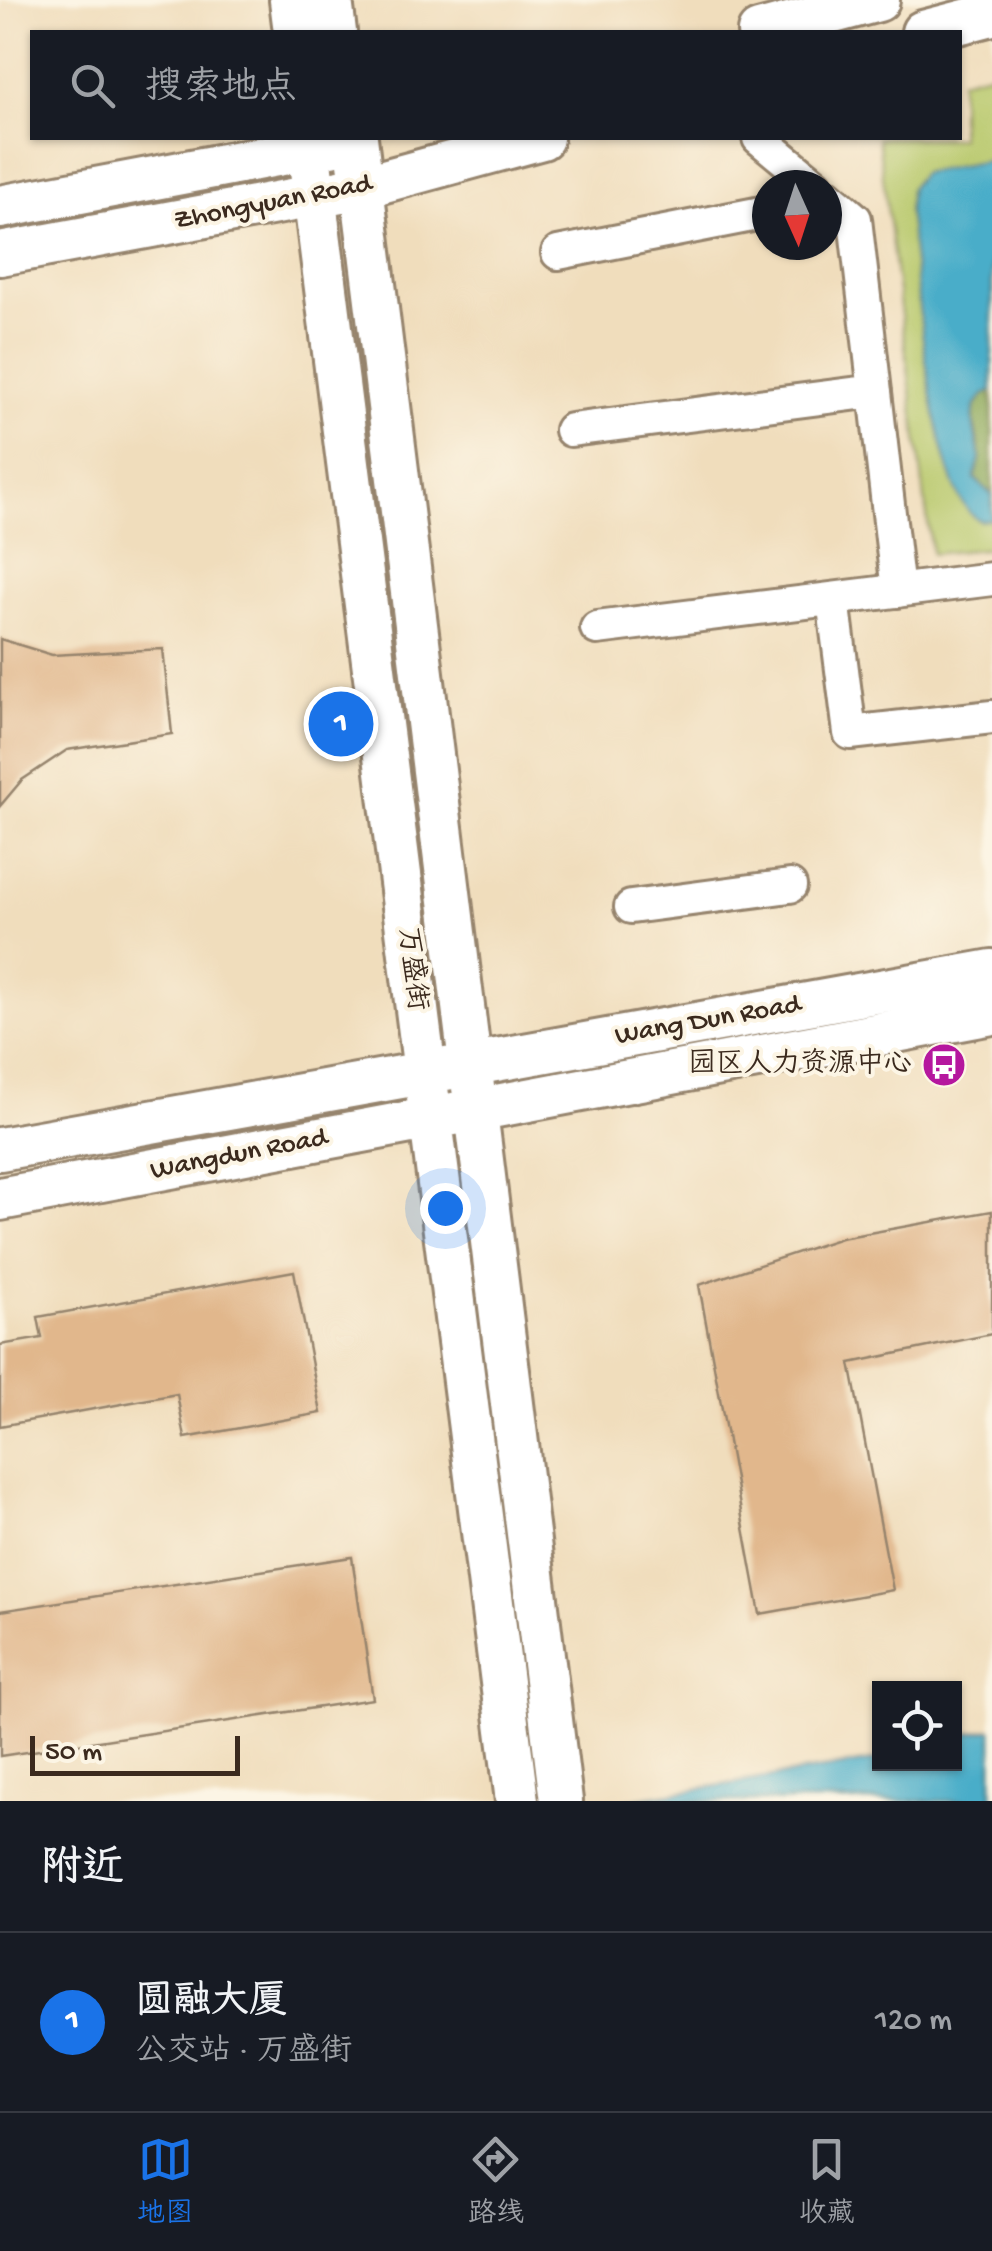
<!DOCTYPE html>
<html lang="zh">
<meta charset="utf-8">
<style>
body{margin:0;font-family:"Gochi Hand","LXGW WenKai TC",sans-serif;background:#20242c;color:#f1f3f6}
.controls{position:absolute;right:30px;bottom:30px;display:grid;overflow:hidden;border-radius:0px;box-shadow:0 2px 8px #0004}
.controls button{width:90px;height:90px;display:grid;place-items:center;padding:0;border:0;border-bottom:2px solid #363941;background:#171b24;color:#f1f3f6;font:50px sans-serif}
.compass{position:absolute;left:752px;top:170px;width:90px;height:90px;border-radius:50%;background:#171b24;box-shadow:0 2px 8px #0004;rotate:177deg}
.scale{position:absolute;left:30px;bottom:25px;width:210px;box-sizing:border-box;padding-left:10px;border:5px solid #3b2a1e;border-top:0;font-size:28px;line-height:35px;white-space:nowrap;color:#3b2a1e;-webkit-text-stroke:8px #fcf5e5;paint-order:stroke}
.you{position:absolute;left:445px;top:1208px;width:35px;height:35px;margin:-25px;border:8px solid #fff;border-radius:50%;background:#1a73e8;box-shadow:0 0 0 15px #1a73e833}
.badge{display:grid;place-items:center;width:65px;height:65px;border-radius:50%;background:#1a73e8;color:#fff;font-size:32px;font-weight:700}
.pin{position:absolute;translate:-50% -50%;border:5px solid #fff;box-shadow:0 2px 10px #0006}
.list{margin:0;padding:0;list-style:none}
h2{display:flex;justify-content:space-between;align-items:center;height:130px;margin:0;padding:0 40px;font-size:42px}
h2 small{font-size:32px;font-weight:400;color:#9ea1a6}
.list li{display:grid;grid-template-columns:65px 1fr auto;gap:30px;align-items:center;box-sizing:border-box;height:180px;padding:0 40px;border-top:2px solid #363941}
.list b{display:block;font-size:38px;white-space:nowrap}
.list p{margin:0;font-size:32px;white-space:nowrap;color:#9ea1a6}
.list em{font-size:32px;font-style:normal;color:#9ea1a6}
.icon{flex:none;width:55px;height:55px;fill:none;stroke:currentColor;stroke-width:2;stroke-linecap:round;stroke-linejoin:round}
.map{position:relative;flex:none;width:992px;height:1801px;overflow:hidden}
.search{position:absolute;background:#171b24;box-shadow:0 2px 8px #0004;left:30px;right:30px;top:30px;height:110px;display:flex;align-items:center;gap:25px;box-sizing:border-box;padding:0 35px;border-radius:0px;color:#9ea1a6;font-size:38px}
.sheet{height:310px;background:#171b24}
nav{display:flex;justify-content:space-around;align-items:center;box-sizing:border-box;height:140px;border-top:2px solid #363941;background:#171b24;font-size:28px;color:#9ea1a6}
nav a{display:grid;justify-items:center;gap:5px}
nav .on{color:#1a73e8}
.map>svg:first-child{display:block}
.green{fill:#b7c86b;stroke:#797944;stroke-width:2.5}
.forest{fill:#91ac5f;stroke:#666b3e;stroke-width:2.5}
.water{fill:#4aadc9;stroke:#426c74;stroke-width:2.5}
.building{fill:#e1b78c}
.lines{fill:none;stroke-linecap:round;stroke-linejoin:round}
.minor-casing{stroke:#96846d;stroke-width:38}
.major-casing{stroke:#96846d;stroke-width:48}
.minor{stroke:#fff;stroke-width:32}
.major{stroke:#fff;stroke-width:42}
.labels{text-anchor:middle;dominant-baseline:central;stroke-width:8;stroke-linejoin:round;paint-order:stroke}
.street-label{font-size:28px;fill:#3b2a1e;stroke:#fcf5e5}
.poi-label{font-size:28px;fill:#3b2a1e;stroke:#fcf5e5;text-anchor:end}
</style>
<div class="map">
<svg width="992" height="1801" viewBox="0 0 992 1801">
<rect width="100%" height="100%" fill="#fcf5e5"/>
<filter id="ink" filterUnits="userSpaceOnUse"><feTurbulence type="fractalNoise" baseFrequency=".01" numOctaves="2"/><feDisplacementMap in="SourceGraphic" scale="20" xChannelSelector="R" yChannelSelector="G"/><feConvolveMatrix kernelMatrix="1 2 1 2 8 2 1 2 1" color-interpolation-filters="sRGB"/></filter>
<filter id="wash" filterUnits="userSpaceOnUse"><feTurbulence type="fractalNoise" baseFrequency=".0048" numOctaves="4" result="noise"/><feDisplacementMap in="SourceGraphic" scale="40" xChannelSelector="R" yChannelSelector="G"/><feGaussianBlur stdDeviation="2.25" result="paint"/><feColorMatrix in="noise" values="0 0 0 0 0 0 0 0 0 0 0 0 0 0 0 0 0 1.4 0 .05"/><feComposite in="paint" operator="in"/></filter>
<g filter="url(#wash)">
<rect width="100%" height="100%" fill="#f0ddbc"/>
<!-- green -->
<path class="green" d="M 992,72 L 992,548 L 932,554 L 878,138 L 960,138 L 960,80 Z"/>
<!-- forest -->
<path class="forest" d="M 992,390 L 992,495 L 975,479 C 974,474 977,469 978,464 C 985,437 956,408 992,390 Z"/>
<!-- water -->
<path class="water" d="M 992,160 L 992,390 C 963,405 975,431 980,456 C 981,465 974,469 975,479 L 992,495 L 992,519 L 981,521 C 931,502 916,266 908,211 L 910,188 L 922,173 Z
M 992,1729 L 992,1801 L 623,1801 L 879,1760 L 954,1764 L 955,1736 Z"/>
<g id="blocks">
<!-- building -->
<path class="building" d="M 0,639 L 52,655 L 163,649 L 172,734 L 67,750 L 22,780 L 0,806 Z
M 992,1211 L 992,1334 L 850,1363 L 893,1590 L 760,1614 L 699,1285 L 841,1238 Z
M 294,1271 L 321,1413 L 185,1438 L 177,1394 L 0,1426 L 0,1345 L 42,1338 L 38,1317 Z
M 352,1557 L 373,1699 L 0,1756 L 0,1611 Z"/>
</g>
</g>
<g filter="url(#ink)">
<use href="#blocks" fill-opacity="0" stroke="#96846d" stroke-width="2.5"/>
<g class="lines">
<defs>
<path id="minor" d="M 759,138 L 816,185
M 827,195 L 855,219 L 898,591
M 558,253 L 767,212
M 571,430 L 875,391
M 833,599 L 850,733 L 992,717
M 597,628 L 992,579
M 631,907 L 790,886"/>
<path id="major" d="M 291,0 L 295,32
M 331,0 L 335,32
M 759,32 L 878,0
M 923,32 L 992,14
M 307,138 L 517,1801
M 356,138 L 561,1801
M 0,207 L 335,144
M 0,254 L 362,187 L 542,138
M 0,1149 L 992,971
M 0,1199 L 992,1013"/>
</defs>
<!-- minor casing -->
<use href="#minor" class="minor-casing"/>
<!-- major casing -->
<use href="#major" class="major-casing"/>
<!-- minor -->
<use href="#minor" class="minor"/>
<!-- major -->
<use href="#major" class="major"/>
</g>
</g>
<!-- icons -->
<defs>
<symbol id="bus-disc" viewBox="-11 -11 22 22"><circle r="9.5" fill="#b5179e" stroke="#fcf5e5"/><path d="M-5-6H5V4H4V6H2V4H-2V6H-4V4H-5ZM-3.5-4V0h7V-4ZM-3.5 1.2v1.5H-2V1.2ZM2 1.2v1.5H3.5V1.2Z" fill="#fff"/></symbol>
</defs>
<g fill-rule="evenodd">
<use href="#bus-disc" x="919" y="1040" width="50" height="50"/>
</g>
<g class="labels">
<!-- street labels -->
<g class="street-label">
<text transform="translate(273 203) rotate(-11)">Zhongyuan Road</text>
<text transform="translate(411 969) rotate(83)">万盛街</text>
<text transform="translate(708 1021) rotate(-10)">Wang Dun Road</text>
<text transform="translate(239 1155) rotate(-11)">Wangdun Road</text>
</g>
<!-- poi labels -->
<g class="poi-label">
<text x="912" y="1065">园区人力资源中心</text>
</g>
</g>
</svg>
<div class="controls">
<button><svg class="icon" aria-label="locate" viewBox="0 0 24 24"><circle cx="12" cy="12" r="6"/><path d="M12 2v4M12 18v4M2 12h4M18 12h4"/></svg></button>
</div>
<svg class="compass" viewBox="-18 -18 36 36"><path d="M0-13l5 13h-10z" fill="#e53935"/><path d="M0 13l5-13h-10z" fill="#9ea1a6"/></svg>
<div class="scale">50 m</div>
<div class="you"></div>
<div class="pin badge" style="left:341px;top:724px">1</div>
<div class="search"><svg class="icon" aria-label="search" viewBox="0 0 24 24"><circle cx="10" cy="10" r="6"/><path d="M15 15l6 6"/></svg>搜索地点</div>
</div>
<section class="sheet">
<h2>附近<small></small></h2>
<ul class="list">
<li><span class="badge">1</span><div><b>圆融大厦</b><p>公交站 · 万盛街</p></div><em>120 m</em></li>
</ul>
</section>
<nav>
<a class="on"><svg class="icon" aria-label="map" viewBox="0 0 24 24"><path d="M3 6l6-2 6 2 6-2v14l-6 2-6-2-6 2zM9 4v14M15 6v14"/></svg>地图</a>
<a><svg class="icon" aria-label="directions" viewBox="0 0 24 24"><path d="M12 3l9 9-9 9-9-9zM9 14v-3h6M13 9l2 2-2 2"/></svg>路线</a>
<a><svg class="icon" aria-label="saved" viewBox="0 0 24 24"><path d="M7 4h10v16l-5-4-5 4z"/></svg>收藏</a>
</nav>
